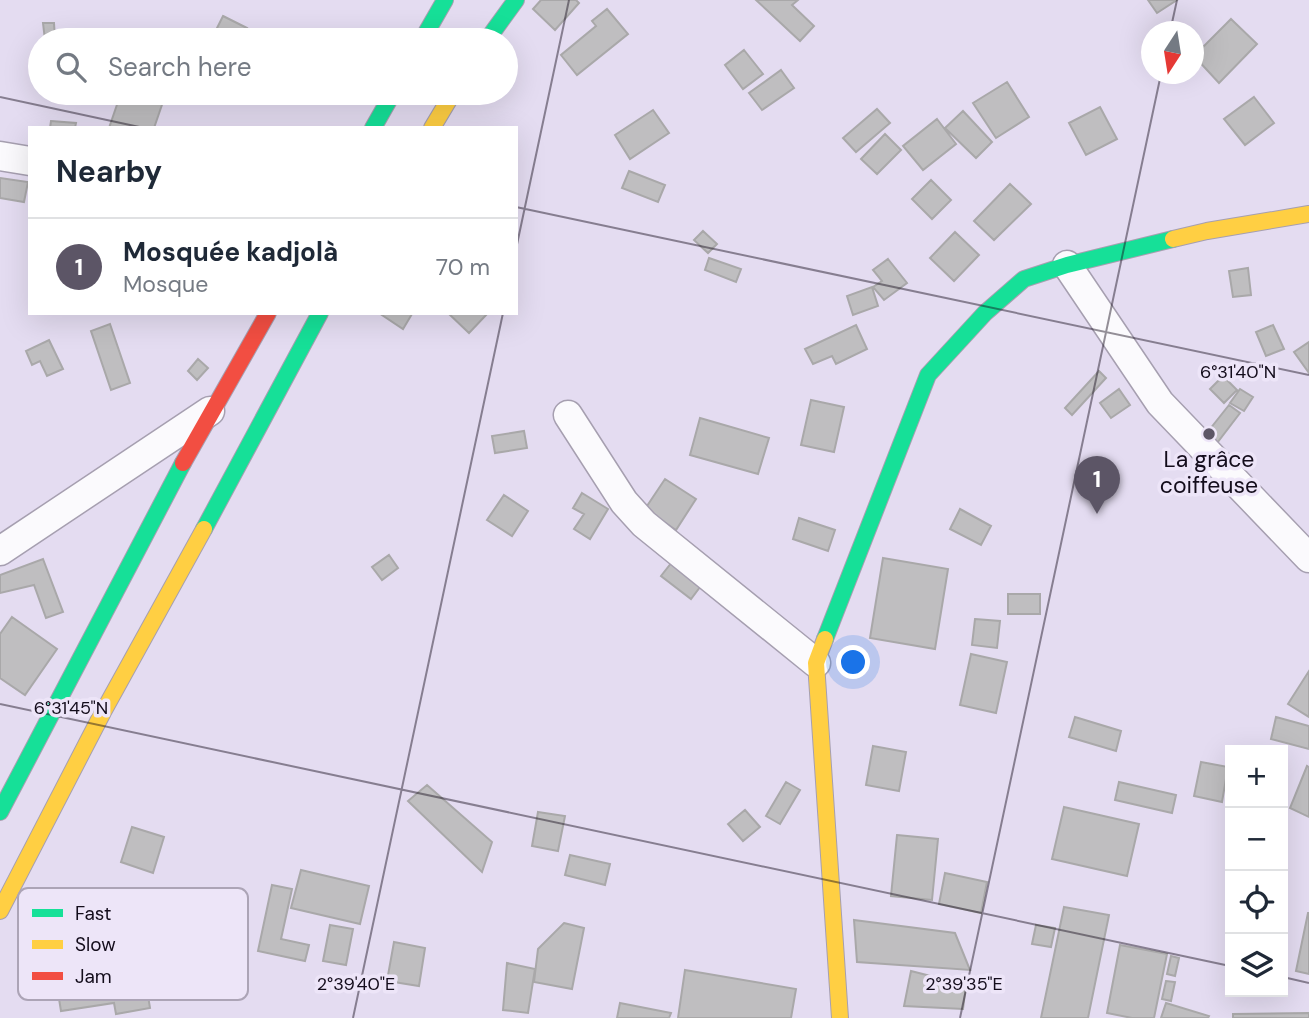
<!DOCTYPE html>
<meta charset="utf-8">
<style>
body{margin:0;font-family:"DM Sans",sans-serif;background:#f2f2f3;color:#1f2937}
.controls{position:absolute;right:21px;bottom:21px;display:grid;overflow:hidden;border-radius:0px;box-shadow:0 7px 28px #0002}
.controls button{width:63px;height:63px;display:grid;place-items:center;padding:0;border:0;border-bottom:2px solid #e0e1e3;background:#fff;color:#1f2937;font:35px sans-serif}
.compass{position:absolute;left:1141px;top:21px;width:63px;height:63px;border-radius:50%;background:#fff;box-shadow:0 7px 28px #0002;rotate:192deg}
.you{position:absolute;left:854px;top:663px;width:24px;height:24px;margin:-18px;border:5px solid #fff;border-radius:50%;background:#1a73e8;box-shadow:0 0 0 10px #1a73e833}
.badge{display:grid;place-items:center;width:46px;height:46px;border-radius:50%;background:#5c5566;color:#fff;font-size:23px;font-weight:700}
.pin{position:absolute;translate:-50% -58px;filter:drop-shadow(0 2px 4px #0008)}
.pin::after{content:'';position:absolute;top:37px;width:24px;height:21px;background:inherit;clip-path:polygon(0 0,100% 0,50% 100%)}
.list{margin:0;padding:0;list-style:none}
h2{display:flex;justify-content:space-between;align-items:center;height:91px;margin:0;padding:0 28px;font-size:30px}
h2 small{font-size:23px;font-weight:400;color:#747a83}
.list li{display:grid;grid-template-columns:46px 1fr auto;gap:21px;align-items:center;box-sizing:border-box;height:98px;padding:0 28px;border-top:2px solid #e0e1e3}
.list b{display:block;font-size:26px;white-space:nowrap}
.list p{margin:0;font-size:23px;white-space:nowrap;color:#747a83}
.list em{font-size:23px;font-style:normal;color:#747a83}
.icon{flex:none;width:38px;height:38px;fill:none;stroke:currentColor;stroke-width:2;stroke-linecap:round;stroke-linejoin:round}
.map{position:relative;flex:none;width:1309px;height:1018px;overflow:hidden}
.search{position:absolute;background:#fff;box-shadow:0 7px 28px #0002;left:28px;top:28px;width:490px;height:77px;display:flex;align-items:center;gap:18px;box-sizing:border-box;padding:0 24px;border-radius:38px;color:#747a83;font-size:26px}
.panel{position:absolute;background:#fff;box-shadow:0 7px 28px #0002;left:28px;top:126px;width:490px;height:189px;border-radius:0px}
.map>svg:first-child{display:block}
.building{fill:#bfbec0;stroke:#a9a8a9;stroke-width:2}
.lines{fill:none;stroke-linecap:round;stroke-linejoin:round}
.street-casing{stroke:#a69fb0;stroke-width:31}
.fast-casing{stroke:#a69fb0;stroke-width:18}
.slow-casing{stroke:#a69fb0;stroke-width:18}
.jam-casing{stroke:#a69fb0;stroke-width:18}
.street{stroke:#fbfafd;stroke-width:28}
.fast{stroke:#16e098;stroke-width:16}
.slow{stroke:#ffcf43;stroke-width:16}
.jam{stroke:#f24e42;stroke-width:16}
.ticks{fill:none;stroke:#130c1b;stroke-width:2;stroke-opacity:0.45}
.poi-dot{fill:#5c5566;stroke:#ede5f8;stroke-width:2.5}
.labels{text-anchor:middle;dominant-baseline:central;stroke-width:7;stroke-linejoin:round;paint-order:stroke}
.poi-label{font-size:23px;fill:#130c1b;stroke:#ede5f8}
.key{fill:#ede5f8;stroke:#aca4b6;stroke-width:2}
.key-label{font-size:19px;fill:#130c1b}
.ticks-label{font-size:18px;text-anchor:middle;fill:#130c1b;stroke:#ede5f8;stroke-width:7;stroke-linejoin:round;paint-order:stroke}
</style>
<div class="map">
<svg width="1309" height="1018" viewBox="0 0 1309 1018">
<rect width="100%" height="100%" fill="#e4dcf1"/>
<!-- building -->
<path class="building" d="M 541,0 L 576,0 L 579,3 L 555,30 L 533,9 Z
M 756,0 L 798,0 L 792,5 L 814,26 L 800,41 Z
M 1148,0 L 1177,0 L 1157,13 Z
M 607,9 L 628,34 L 577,75 L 561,55 L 596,26 L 592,21 Z
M 223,16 L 247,28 L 240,40 L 211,40 Z
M 1231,19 L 1257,44 L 1219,83 L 1194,56 Z
M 43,23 L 54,23 L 55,39 L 45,40 Z
M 744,50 L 763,74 L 743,89 L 725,65 Z
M 781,70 L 794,88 L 762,110 L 749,93 Z
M 1007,82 L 1029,117 L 996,138 L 973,103 Z
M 121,93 L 166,93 L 154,128 L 109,128 Z
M 1254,97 L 1274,123 L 1245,145 L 1224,119 Z
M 1100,107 L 1117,139 L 1086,155 L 1069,123 Z
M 877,109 L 890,123 L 856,152 L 843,138 Z
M 653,110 L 669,133 L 630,159 L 615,135 Z
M 963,111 L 992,142 L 976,158 L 945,128 Z
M 937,119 L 956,144 L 923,170 L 903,146 Z
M 51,121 L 76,123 L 75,128 L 50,128 Z
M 885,134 L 901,150 L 877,174 L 861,159 Z
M 629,171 L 665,185 L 658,202 L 622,188 Z
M 0,178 L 28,182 L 24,202 L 0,198 Z
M 931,180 L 951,200 L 932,219 L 912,199 Z
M 1010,184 L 1031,204 L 994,240 L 974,221 Z
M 703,231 L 717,244 L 708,253 L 694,240 Z
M 955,232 L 979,255 L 954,281 L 930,258 Z
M 709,258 L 741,269 L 736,282 L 705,270 Z
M 888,259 L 907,283 L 884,300 L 873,287 L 882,281 L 873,270 Z
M 1248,268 L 1251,295 L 1233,297 L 1229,271 Z
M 872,287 L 878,306 L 853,315 L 847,296 Z
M 379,313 L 411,313 L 412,314 L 403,329 Z
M 448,313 L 488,313 L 469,333 Z
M 110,324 L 130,383 L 111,390 L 91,331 Z
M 856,325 L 867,349 L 836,364 L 832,356 L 813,364 L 805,349 Z
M 1273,325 L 1284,349 L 1266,356 L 1256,332 Z
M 49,340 L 63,369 L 47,376 L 40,361 L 32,365 L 26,351 Z
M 1309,342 L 1309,373 L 1294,352 Z
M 198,359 L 208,368 L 197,380 L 188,371 Z
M 1099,371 L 1106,378 L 1072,415 L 1065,408 Z
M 1223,376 L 1237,390 L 1224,403 L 1210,389 Z
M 1119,389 L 1130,405 L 1111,418 L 1100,403 Z
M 1240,389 L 1253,397 L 1244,411 L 1230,403 Z
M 811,400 L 844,407 L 834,452 L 801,445 Z
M 1229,405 L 1240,413 L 1217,443 L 1206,434 Z
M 700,418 L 769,438 L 758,474 L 690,455 Z
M 524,431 L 527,448 L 495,453 L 492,436 Z
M 665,479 L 696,499 L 676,530 L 645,509 Z
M 582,493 L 608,509 L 590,539 L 574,529 L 584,514 L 573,508 Z
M 504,495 L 528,511 L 512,536 L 487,520 Z
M 960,509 L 991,526 L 981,545 L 950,529 Z
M 799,518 L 835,530 L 828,551 L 793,539 Z
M 389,555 L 398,568 L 382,580 L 372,567 Z
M 676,557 L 706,579 L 691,599 L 661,576 Z
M 883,558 L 948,569 L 935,649 L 870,638 Z
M 43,559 L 63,612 L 46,618 L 34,585 L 0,593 L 0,575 Z
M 1008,594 L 1040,594 L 1040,614 L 1008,614 Z
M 12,617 L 57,649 L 25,695 L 0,678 L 0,634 Z
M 975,619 L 1000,621 L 997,648 L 972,645 Z
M 971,654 L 1007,662 L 996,713 L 960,705 Z
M 1309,671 L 1309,717 L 1288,704 Z
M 1075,717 L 1121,731 L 1116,751 L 1069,737 Z
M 1276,717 L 1309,726 L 1309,749 L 1271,739 Z
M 873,746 L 906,752 L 899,791 L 866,785 Z
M 1201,762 L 1228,767 L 1222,802 L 1194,796 Z
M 1307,766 L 1309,767 L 1309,817 L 1290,808 Z
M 786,782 L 800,790 L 780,824 L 766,816 Z
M 1119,782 L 1176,795 L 1172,813 L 1115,800 Z
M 427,785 L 492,842 L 482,872 L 408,801 Z
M 1064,807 L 1139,824 L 1127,876 L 1052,859 Z
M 745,810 L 760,827 L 743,841 L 728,824 Z
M 538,812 L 565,816 L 558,851 L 532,846 Z
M 132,827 L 164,837 L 153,873 L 121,862 Z
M 897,835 L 938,839 L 932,900 L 891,896 Z
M 570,855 L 610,864 L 605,885 L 565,875 Z
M 301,870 L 369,886 L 360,924 L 291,908 Z
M 945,873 L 987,882 L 981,913 L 939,904 Z
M 272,885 L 292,889 L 281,939 L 309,945 L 305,961 L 258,951 Z
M 1064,907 L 1109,915 L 1088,1018 L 1041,1018 Z
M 1308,913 L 1309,913 L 1309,974 L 1296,971 Z
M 854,920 L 955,933 L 970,970 L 857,962 Z
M 564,923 L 584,928 L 572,989 L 534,982 L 538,949 Z
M 330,925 L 353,929 L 346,965 L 323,961 Z
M 1036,925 L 1055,928 L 1051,947 L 1032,944 Z
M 394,942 L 425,948 L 419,986 L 387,981 Z
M 1120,945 L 1167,954 L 1154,1018 L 1132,1018 L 1107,1013 Z
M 1171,956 L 1179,958 L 1175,976 L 1167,974 Z
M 507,963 L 535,969 L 528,1013 L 503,1010 Z
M 143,965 L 150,1008 L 116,1014 L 114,1003 L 61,1011 L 56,980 Z
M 685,970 L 796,989 L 791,1018 L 678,1018 Z
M 911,971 L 966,985 L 963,1009 L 904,1006 Z
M 1166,981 L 1175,982 L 1171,1001 L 1162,999 Z
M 620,1003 L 671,1013 L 669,1018 L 617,1018 Z
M 1166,1003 L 1209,1016 L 1208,1018 L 1161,1018 Z
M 1309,1013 L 1309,1018 L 1233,1018 L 1233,1014 Z"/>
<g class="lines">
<defs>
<path id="street" d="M 0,156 L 30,161
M 1067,265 L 1160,403 L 1309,558
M 568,415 L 624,502 L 644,524 L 816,663
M 0,551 L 210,411"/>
<path id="fast" d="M 422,40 L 445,0
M 487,40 L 516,0
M 373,128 L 393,93
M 204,529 L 320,313
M 825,639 L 928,375 L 985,313 L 1024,279 L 1067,265 L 1173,239
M 0,812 L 183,463"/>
<path id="slow" d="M 432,128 L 453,93
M 1173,239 L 1207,231 L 1309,214
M 825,639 L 816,663 L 840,1018
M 0,911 L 103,712 L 204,529"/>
<path id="jam" d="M 183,463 L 268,313"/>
</defs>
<!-- street casing -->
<use href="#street" class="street-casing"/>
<!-- fast casing -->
<use href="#fast" class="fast-casing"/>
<!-- slow casing -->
<use href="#slow" class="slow-casing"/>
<!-- jam casing -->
<use href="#jam" class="jam-casing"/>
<!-- street -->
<use href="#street" class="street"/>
<!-- fast -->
<use href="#fast" class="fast"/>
<!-- slow -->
<use href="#slow" class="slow"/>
<!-- jam -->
<use href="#jam" class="jam"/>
</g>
<!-- ticks -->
<path class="ticks" d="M 1170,32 L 1177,0M 0,97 L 144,128M 516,207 L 1309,375M 516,249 L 569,0M 0,704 L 1230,966M 1283,977 L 1309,983M 353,1018 L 503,313M 960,1018 L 1161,74"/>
<!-- markers -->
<circle class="poi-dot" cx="1209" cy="434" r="7"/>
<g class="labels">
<!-- poi labels -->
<g class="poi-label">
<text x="1209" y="459">La grâce<tspan x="1209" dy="26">coiffeuse</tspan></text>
</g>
</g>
<!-- legend -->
<rect x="18" y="888" width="230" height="112" rx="10" class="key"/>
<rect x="32" y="909" width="31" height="8" fill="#16e098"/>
<rect x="32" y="940" width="31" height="9" fill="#ffcf43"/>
<rect x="32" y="972" width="31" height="8" fill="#f24e42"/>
<g class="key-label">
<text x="75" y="920">Fast</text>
<text x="75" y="951">Slow</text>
<text x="75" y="983">Jam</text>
</g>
<g class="ticks-label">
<text x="1238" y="378">6°31'40"N</text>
<text x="71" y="714">6°31'45"N</text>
<text x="356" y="990">2°39'40"E</text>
<text x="964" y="990">2°39'35"E</text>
</g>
</svg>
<div class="controls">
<button>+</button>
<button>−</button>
<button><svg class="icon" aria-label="locate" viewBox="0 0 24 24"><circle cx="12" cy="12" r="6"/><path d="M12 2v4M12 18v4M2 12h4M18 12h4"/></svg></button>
<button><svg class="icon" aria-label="layers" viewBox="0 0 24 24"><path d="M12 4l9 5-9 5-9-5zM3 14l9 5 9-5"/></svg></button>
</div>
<svg class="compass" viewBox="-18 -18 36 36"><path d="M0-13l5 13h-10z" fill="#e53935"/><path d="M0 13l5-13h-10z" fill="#747a83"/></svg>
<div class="you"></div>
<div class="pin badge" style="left:1097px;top:514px">1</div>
<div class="search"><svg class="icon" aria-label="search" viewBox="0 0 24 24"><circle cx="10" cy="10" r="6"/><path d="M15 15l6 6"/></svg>Search here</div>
<section class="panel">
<h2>Nearby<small></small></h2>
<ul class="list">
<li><span class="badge">1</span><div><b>Mosquée kadjolà</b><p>Mosque</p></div><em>70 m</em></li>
</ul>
</section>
</div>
